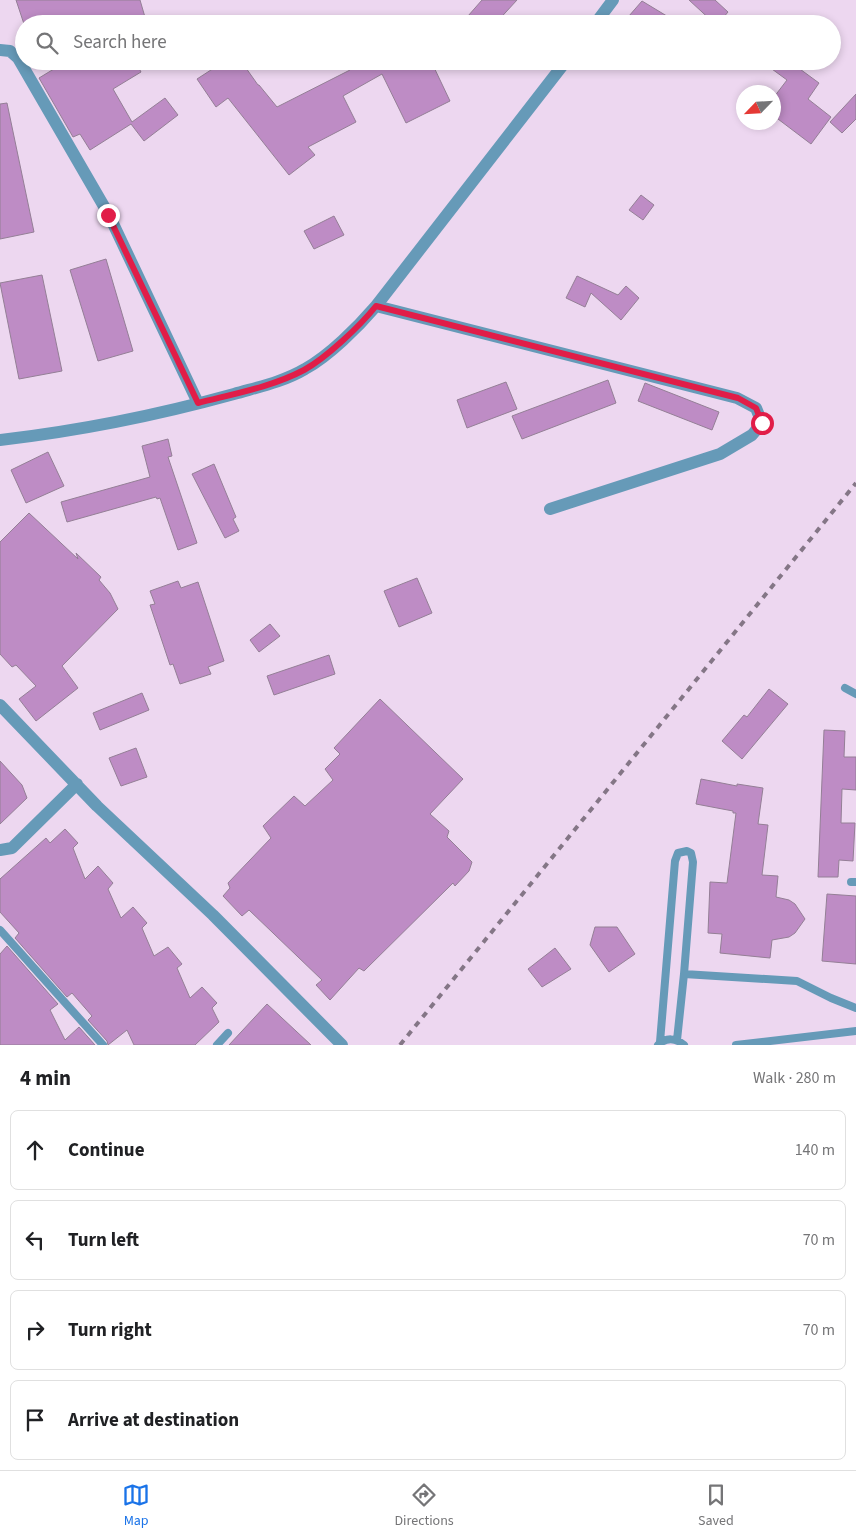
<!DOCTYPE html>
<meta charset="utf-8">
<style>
body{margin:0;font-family:"Source Sans 3",sans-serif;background:#f2f2f2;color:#202124}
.compass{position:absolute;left:736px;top:85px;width:45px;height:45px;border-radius:50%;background:#fff;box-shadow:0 2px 8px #0003;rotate:245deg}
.stop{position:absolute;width:15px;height:15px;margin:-11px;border:4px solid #e11d48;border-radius:50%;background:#fff}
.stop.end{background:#e11d48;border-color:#fff;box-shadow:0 1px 5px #0008}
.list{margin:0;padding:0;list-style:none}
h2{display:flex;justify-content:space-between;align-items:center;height:65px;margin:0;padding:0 20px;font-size:21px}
h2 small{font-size:16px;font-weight:400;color:#757577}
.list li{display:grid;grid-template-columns:32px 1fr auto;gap:15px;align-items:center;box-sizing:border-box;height:80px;margin:0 10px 10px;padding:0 10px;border:1px solid #e0e0e0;border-radius:8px}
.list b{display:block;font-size:19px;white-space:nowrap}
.list em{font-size:16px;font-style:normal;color:#757577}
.icon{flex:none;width:28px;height:28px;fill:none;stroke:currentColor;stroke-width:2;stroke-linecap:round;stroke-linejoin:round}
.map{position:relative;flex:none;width:856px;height:1045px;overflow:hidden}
.search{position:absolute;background:#fff;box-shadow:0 2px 8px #0003;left:15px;right:15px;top:15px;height:55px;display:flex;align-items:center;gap:12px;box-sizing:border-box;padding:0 18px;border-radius:28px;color:#757577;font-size:19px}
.sheet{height:425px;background:#fff}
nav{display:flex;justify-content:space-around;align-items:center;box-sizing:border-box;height:70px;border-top:1px solid #e0e0e0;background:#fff;font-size:14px;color:#757577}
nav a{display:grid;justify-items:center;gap:2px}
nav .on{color:#1a73e8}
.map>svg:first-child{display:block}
.building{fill:#be8cc5;stroke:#947f96}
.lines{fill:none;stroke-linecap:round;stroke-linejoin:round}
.service{stroke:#669ab8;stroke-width:8}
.minor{stroke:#669ab8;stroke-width:12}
.rail{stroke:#847686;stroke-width:4;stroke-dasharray:6 6;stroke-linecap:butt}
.route{stroke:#e11d48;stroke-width:6}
</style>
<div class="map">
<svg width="856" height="1045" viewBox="0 0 856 1045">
<rect width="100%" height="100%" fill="#edd7f0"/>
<!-- building -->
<path class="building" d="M 16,0 L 140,0 L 147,24 L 24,24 Z
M 482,0 L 517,0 L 495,24 L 461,24 Z
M 689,0 L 715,0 L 728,12 L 718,24 L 715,24 Z
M 642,1 L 680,24 L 622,24 Z
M 67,61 L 111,61 L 116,69 L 128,61 L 135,61 L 141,72 L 113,89 L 132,122 L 165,98 L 178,115 L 144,141 L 131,124 L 90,150 L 80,134 L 73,137 L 39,78 Z
M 210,61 L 241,61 L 258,85 L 259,85 L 277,107 L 350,70 L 346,61 L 431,61 L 450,101 L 406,123 L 382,74 L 343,96 L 356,122 L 308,147 L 315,155 L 289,175 L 228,98 L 216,107 L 197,79 L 214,68 Z
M 761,61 L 789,61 L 819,83 L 808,99 L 831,117 L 811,144 L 774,116 L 774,97 L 787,80 Z
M 856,94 L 856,119 L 842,133 L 830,122 Z
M 7,103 L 34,232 L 0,239 L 0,104 Z
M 641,195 L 654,205 L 643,220 L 629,210 Z
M 334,216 L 344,235 L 314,249 L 304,231 Z
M 106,259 L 133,351 L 98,361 L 70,270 Z
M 42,275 L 62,371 L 19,379 L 0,283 Z
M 577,276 L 618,295 L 626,286 L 639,298 L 621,320 L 591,293 L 585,307 L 566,298 Z
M 608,380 L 616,403 L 522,439 L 512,416 Z
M 506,382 L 517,409 L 467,428 L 457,400 Z
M 645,383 L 719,412 L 712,430 L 638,401 Z
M 168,439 L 172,456 L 168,457 L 197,543 L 178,550 L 160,498 L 157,499 L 156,497 L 67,522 L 61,502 L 150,477 L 142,446 Z
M 48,452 L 64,486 L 26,503 L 11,470 Z
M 214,464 L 236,517 L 233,519 L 239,531 L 225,538 L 192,474 Z
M 29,513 L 78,559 L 76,553 L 101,577 L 99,580 L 110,593 L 118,609 L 62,666 L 78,688 L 36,721 L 19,699 L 36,686 L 16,665 L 12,667 L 0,654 L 0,542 Z
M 417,578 L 432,613 L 399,627 L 384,591 Z
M 178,581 L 181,588 L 198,582 L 224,661 L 208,667 L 211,674 L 180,684 L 173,664 L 170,665 L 150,605 L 155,604 L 150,591 Z
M 270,624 L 280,636 L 259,652 L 250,640 Z
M 329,655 L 335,674 L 274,695 L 267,676 Z
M 769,689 L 788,704 L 742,759 L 722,741 L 744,715 L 747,717 Z
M 142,693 L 149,710 L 100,730 L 93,713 Z
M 380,699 L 463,779 L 430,814 L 449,831 L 447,837 L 472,862 L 469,871 L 455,886 L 453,883 L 364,971 L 359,968 L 330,1000 L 316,985 L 322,980 L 249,910 L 242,916 L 223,896 L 230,888 L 228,883 L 271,838 L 263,826 L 294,796 L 305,806 L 333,780 L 325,769 L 340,754 L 334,748 Z
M 824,730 L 845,731 L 844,757 L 856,757 L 856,790 L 842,789 L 841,823 L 855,823 L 853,861 L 839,860 L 838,877 L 818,877 Z
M 136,748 L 147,777 L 121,786 L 109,758 Z
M 0,761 L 22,785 L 27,798 L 0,824 Z
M 701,779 L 737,786 L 737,784 L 763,788 L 758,824 L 768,825 L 762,875 L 778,876 L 776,897 L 789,900 L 795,904 L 805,919 L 795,933 L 789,937 L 772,940 L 770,958 L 720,953 L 722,934 L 708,933 L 710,882 L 727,883 L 736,813 L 733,813 L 733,811 L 696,804 Z
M 65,829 L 78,843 L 73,848 L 85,879 L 98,866 L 113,883 L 108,889 L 121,918 L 133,907 L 147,923 L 142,928 L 154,956 L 168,947 L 182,964 L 177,968 L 190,998 L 202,987 L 217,1003 L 212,1008 L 219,1022 L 195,1045 L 134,1045 L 127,1030 L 108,1045 L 107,1041 L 88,1020 L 92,1016 L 72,993 L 67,997 L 15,938 L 19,933 L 0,912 L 0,879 L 46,838 L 50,843 Z
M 827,894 L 856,896 L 856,964 L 822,961 Z
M 595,927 L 617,927 L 635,954 L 609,972 L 590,945 Z
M 7,946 L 58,1004 L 50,1010 L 65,1040 L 79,1027 L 95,1045 L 0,1045 L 0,954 Z
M 555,948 L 571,969 L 542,987 L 528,969 Z
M 267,1004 L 311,1045 L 229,1045 Z"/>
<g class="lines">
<!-- service -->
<path class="service" d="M 845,688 L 856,694
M 851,882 L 856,882
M 0,930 L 103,1045
M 684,974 L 797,981 L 831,998 L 856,1008
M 660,1042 L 675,861 L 678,853 L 687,851 L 691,853 L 693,862 L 684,974 L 677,1040
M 217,1045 L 228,1033
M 658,1045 C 666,1037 676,1038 684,1045
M 736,1045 L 856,1031"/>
<!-- minor -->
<path class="minor" d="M 595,24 L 613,0
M 0,50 L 10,51 L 18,58 L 109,215 L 198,403
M 376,306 L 737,398 L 756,408 L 762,423 L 752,435 L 720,454 L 550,509
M 0,440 C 78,431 158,415 234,394 C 258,387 283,382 305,369 C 329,356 358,327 376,306 L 566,61
M 0,705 L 97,806 L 213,915 L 342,1045
M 0,850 L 12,848 L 77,784"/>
<!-- rail -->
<path class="rail" d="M 400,1045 L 856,483"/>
</g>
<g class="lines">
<!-- route -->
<path class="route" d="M 108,215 L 198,403 C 233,394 272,387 304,370 C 326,358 360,326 376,306 L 738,398 L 756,408 L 762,423"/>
</g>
</svg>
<svg class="compass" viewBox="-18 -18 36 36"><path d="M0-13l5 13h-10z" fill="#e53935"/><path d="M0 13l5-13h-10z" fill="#757577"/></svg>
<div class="stop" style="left:762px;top:423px"></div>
<div class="stop end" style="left:108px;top:215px"></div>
<div class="search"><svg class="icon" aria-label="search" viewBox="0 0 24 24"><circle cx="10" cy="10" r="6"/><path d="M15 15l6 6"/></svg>Search here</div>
</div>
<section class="sheet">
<h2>4 min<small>Walk · 280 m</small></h2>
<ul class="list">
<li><svg class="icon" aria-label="ahead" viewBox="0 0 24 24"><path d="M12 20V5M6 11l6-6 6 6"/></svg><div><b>Continue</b></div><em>140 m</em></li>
<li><svg class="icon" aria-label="left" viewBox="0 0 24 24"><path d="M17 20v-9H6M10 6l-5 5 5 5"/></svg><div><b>Turn left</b></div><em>70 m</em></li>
<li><svg class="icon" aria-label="right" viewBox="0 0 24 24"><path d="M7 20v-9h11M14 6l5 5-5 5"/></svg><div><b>Turn right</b></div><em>70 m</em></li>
<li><svg class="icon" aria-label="arrive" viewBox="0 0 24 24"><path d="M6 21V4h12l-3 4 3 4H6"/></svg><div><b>Arrive at destination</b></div></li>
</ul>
</section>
<nav>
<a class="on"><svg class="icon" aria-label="map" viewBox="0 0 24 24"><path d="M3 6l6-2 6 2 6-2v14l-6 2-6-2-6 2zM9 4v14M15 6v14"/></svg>Map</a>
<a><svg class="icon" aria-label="directions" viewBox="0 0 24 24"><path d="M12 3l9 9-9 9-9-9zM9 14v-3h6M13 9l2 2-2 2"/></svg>Directions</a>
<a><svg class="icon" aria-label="saved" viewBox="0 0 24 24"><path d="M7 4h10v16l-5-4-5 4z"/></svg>Saved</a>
</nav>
